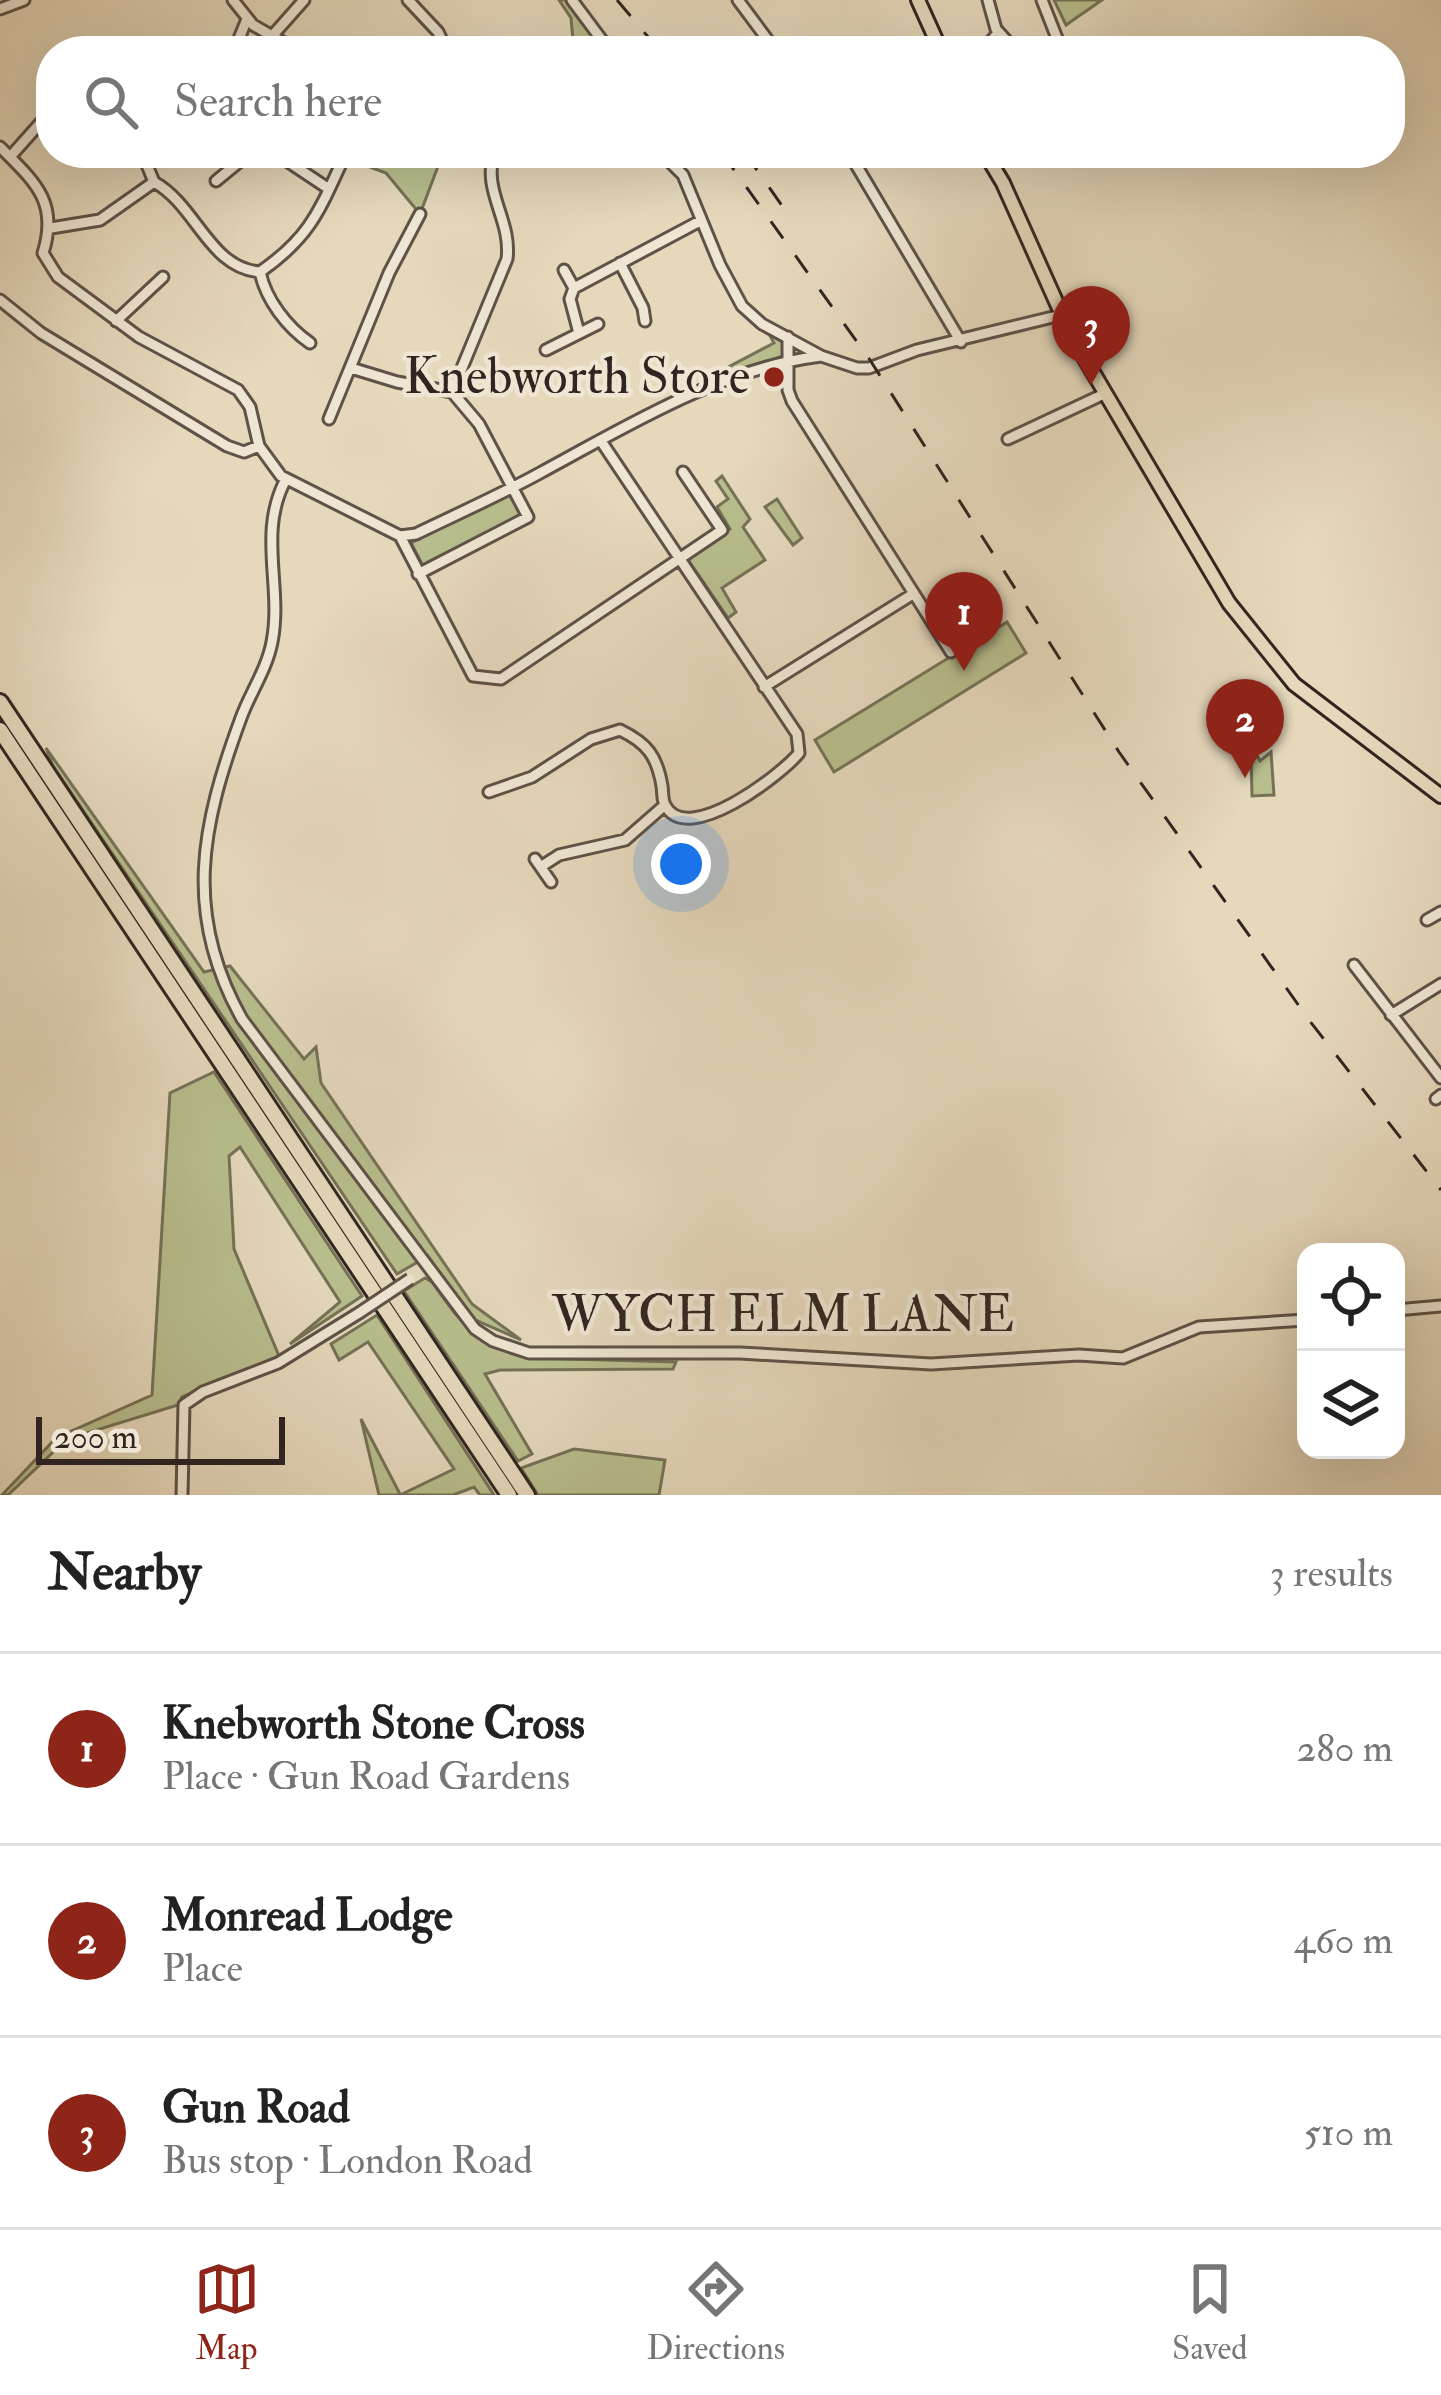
<!DOCTYPE html>
<meta charset="utf-8">
<style>
body{margin:0;font-family:"IM FELL Double Pica",serif;background:#f6f6f6;color:#222}
.controls{position:absolute;right:36px;bottom:36px;display:grid;overflow:hidden;border-radius:24px;box-shadow:0 12px 48px #0002}
.controls button{width:108px;height:108px;display:grid;place-items:center;padding:0;border:0;border-bottom:3px solid #e0e0e0;background:#fff;color:#222;font:60px sans-serif}
.scale{position:absolute;left:36px;bottom:30px;width:249px;box-sizing:border-box;padding-left:12px;border:6px solid #322521;border-top:0;font-size:33px;line-height:42px;white-space:nowrap;color:#322521;-webkit-text-stroke:9px #eee6d3;paint-order:stroke}
.you{position:absolute;left:681px;top:864px;width:42px;height:42px;margin:-30px;border:9px solid #fff;border-radius:50%;background:#1a73e8;box-shadow:0 0 0 18px #1a73e833}
.badge{display:grid;place-items:center;width:78px;height:78px;border-radius:50%;background:#8f2418;color:#fff;font-size:39px;font-weight:700}
.pin{position:absolute;translate:-50% -99px;filter:drop-shadow(0 3px 6px #0008)}
.pin::after{content:'';position:absolute;top:63px;width:42px;height:36px;background:inherit;clip-path:polygon(0 0,100% 0,50% 100%)}
.list{margin:0;padding:0;list-style:none}
h2{display:flex;justify-content:space-between;align-items:center;height:156px;margin:0;padding:0 48px;font-size:51px}
h2 small{font-size:39px;font-weight:400;color:#767676}
.list li{display:grid;grid-template-columns:78px 1fr auto;gap:36px;align-items:center;box-sizing:border-box;height:192px;padding:0 48px;border-top:3px solid #e0e0e0}
.list b{display:block;font-size:45px;white-space:nowrap}
.list p{margin:0;font-size:39px;white-space:nowrap;color:#767676}
.list em{font-size:39px;font-style:normal;color:#767676}
.icon{flex:none;width:66px;height:66px;fill:none;stroke:currentColor;stroke-width:2;stroke-linecap:round;stroke-linejoin:round}
.map{position:relative;flex:none;width:1441px;height:1495px;overflow:hidden}
.search{position:absolute;background:#fff;box-shadow:0 12px 48px #0002;left:36px;right:36px;top:36px;height:132px;display:flex;align-items:center;gap:30px;box-sizing:border-box;padding:0 42px;border-radius:48px;color:#767676;font-size:45px}
.sheet{height:732px;background:#fff}
nav{display:flex;justify-content:space-around;align-items:center;box-sizing:border-box;height:168px;border-top:3px solid #e0e0e0;background:#fff;font-size:33px;color:#767676}
nav a{display:grid;justify-items:center;gap:6px}
nav .on{color:#8f2418}
.map>svg:first-child{display:block}
.green{fill:#b8be8d;stroke:#757257;stroke-width:3}
.lines{fill:none;stroke-linecap:round;stroke-linejoin:round}
.minor-casing{stroke:#5f5248;stroke-width:15}
.major-casing{stroke:#322521;stroke-width:18}
.highway-casing{stroke:#322521;stroke-width:20}
.minor{stroke:#eee6d3;stroke-width:9}
.major{stroke:#e5d8bb;stroke-width:12}
.highway{stroke:#e5d8bb;stroke-width:14}
.rail{stroke:#322521;stroke-width:3;stroke-dasharray:21 21;stroke-linecap:butt}
.minor-bridge-casing{stroke:#5f5248;stroke-width:15;stroke-linecap:butt}
.minor-bridge{stroke:#eee6d3;stroke-width:9}
.poi-dot{fill:#8f2418;stroke:#eee6d3;stroke-width:4.5}
.labels{text-anchor:middle;dominant-baseline:central;stroke-width:9;stroke-linejoin:round;paint-order:stroke}
.poi-label{font-size:51px;fill:#322521;stroke:#eee6d3;text-anchor:end}
.street-label{font-size:51px;fill:#322521;stroke:#eee6d3}
</style>
<div class="map">
<svg width="1441" height="1495" viewBox="0 0 1441 1495">
<rect width="100%" height="100%" fill="#e5d8bb"/>
<filter id="stains"><feTurbulence type="fractalNoise" baseFrequency=".00167" numOctaves="4"/><feColorMatrix values="0 0 0 0 .2 0 0 0 0 .09 0 0 0 0 .02 0 0 0 .5 -.17"/></filter>
<radialGradient id="worn" r=".72"><stop offset=".6" stop-color="#630" stop-opacity="0"/><stop offset="1" stop-color="#630" stop-opacity=".3"/></radialGradient>
<!-- green -->
<path class="green" d="M 559,0 L 568,0 L 593,35 L 580,51 L 574,51 L 571,18 Z
M 1054,0 L 1102,0 L 1066,25 Z
M 354,153 L 443,153 L 420,214 L 386,173 L 351,160 Z
M 768,332 L 783,341 L 783,356 L 717,380 L 713,375 L 774,343 Z
M 722,476 L 750,519 L 743,527 L 765,560 L 722,588 L 736,612 L 728,618 L 689,561 L 692,554 L 730,529 L 717,507 L 728,499 L 716,481 Z
M 512,493 L 522,515 L 472,545 L 423,566 L 411,543 Z
M 777,499 L 802,538 L 793,545 L 765,507 Z
M 1007,622 L 1026,653 L 834,772 L 815,740 Z
M 46,748 L 204,972 L 230,966 L 304,1059 L 316,1047 L 321,1083 L 472,1304 L 521,1340 L 471,1318 L 428,1256 L 397,1274 L 53,766 Z
M 1255,752 L 1260,761 L 1271,752 L 1274,795 L 1252,796 L 1251,753 Z
M 214,1072 L 362,1296 L 290,1344 L 340,1302 L 240,1147 L 229,1156 L 234,1249 L 279,1356 L 182,1397 L 178,1405 L 67,1439 L 8,1495 L 2,1495 L 56,1438 L 152,1395 L 170,1093 Z
M 425,1278 L 432,1282 C 462,1325 479,1347 533,1358 L 676,1362 L 673,1369 L 500,1370 L 485,1374 L 532,1454 L 518,1461 L 404,1291 Z
M 377,1315 L 494,1495 L 480,1495 L 474,1487 L 453,1495 L 400,1495 L 454,1469 L 368,1342 L 339,1360 L 331,1344 Z
M 361,1419 L 400,1494 L 400,1495 L 379,1495 Z
M 574,1449 L 665,1460 L 659,1495 L 538,1495 L 521,1468 Z"/>
<g class="lines">
<defs>
<path id="minor" d="M 233,0 L 253,25 L 298,51
M 408,0 L 438,32 L 447,51
M 572,0 L 610,51
M 738,0 L 776,51
M 988,0 L 996,29 L 1016,51
M 1042,0 L 1062,51
M 0,9 L 24,0
M 273,35 L 304,0
M 234,51 L 247,19
M 982,51 L 999,32
M 0,147 C 35,182 59,202 43,253 L 58,277 L 139,337 L 238,390 L 250,407 L 259,446 L 281,476 L 400,536 L 416,534 C 457,514 500,495 540,473 C 629,425 719,369 821,356
M 142,153 L 154,182
M 275,153 L 329,189
M 661,153 L 683,175 L 720,265 L 742,306 L 762,324 L 821,356 L 857,368 L 869,368 L 917,350 L 1061,315
M 849,153 L 961,342
M 10,157 L 51,111
M 216,181 L 250,153
M 51,228 L 100,220 L 154,182 C 197,206 209,268 260,272
M 620,263 L 643,308 L 645,321
M 564,270 L 574,288 L 570,299 L 579,333
M 260,272 C 313,235 320,208 346,153
M 260,272 C 266,300 287,327 310,343
M 574,288 L 700,221
M 0,300 L 41,333 L 227,446 L 244,452 L 259,446
M 116,321 L 163,277
M 788,337 L 788,390 L 792,401 L 951,652
M 546,350 L 598,324
M 351,368 L 397,382 L 452,392
M 329,419 L 389,273 L 420,214
M 1008,439 L 1106,393
M 286,479 C 257,533 283,586 272,642 C 267,669 250,693 241,718 C 201,826 183,914 242,1019 L 475,1329 L 493,1341 L 529,1353 L 740,1353 L 931,1364 L 1079,1355 L 1123,1358 L 1199,1327 L 1306,1320
M 400,536 L 473,676 L 501,679 L 722,530 L 683,472
M 418,574 L 528,517 L 479,424 L 452,392 L 507,259 C 512,220 482,192 494,153
M 764,687 L 913,594
M 489,792 L 532,777 L 591,739 L 620,730 C 647,743 657,756 662,786 C 663,792 662,799 665,805 C 687,848 782,774 799,753 L 797,734 L 601,441
M 535,859 L 551,882
M 542,866 L 559,855 L 625,840 L 665,805
M 1427,920 L 1441,912
M 1354,965 L 1441,1078
M 1391,1015 L 1441,984
M 1436,1099 L 1441,1095
M 1396,1310 L 1441,1306
M 182,1495 L 184,1405 L 203,1392 L 278,1363 L 359,1313"/>
<path id="major" d="M 918,0 L 941,51
M 985,153 L 1003,183 L 1071,335 L 1229,603 L 1294,684 L 1441,796"/>
<path id="highway" d="M 0,702 L 527,1495
M 0,730 L 509,1495"/>
</defs>
<!-- minor casing -->
<use href="#minor" class="minor-casing"/>
<!-- major casing -->
<use href="#major" class="major-casing"/>
<!-- highway casing -->
<use href="#highway" class="highway-casing"/>
<!-- minor -->
<use href="#minor" class="minor"/>
<!-- major -->
<use href="#major" class="major"/>
<!-- highway -->
<use href="#highway" class="highway"/>
<!-- rail -->
<path class="rail" d="M 617,0 L 660,51
M 722,153 L 870,360 L 1119,752 L 1309,1020 L 1441,1190
M 745,153 L 783,207"/>
<defs>
<path id="minor-bridge" d="M 359,1313 L 410,1279"/>
</defs>
<!-- minor-bridge casing -->
<use href="#minor-bridge" class="minor-bridge-casing"/>
<!-- minor-bridge -->
<use href="#minor-bridge" class="minor-bridge"/>
</g>
<!-- markers -->
<circle class="poi-dot" cx="774" cy="377" r="12"/>
<g class="labels">
<!-- poi labels -->
<g class="poi-label">
<text x="750" y="377">Knebworth Store</text>
</g>
<!-- street labels -->
<g class="street-label">
<text x="783" y="1315">WYCH ELM LANE</text>
</g>
</g>
<rect width="100%" height="100%" filter="url(#stains)"/>
<rect width="100%" height="100%" fill="url(#worn)"/>
</svg>
<div class="controls">
<button><svg class="icon" aria-label="locate" viewBox="0 0 24 24"><circle cx="12" cy="12" r="6"/><path d="M12 2v4M12 18v4M2 12h4M18 12h4"/></svg></button>
<button><svg class="icon" aria-label="layers" viewBox="0 0 24 24"><path d="M12 4l9 5-9 5-9-5zM3 14l9 5 9-5"/></svg></button>
</div>
<div class="scale">200 m</div>
<div class="you"></div>
<div class="pin badge" style="left:964px;top:671px">1</div>
<div class="pin badge" style="left:1245px;top:778px">2</div>
<div class="pin badge" style="left:1091px;top:385px">3</div>
<div class="search"><svg class="icon" aria-label="search" viewBox="0 0 24 24"><circle cx="10" cy="10" r="6"/><path d="M15 15l6 6"/></svg>Search here</div>
</div>
<section class="sheet">
<h2>Nearby<small>3 results</small></h2>
<ul class="list">
<li><span class="badge">1</span><div><b>Knebworth Stone Cross</b><p>Place · Gun Road Gardens</p></div><em>280 m</em></li>
<li><span class="badge">2</span><div><b>Monread Lodge</b><p>Place</p></div><em>460 m</em></li>
<li><span class="badge">3</span><div><b>Gun Road</b><p>Bus stop · London Road</p></div><em>510 m</em></li>
</ul>
</section>
<nav>
<a class="on"><svg class="icon" aria-label="map" viewBox="0 0 24 24"><path d="M3 6l6-2 6 2 6-2v14l-6 2-6-2-6 2zM9 4v14M15 6v14"/></svg>Map</a>
<a><svg class="icon" aria-label="directions" viewBox="0 0 24 24"><path d="M12 3l9 9-9 9-9-9zM9 14v-3h6M13 9l2 2-2 2"/></svg>Directions</a>
<a><svg class="icon" aria-label="saved" viewBox="0 0 24 24"><path d="M7 4h10v16l-5-4-5 4z"/></svg>Saved</a>
</nav>
